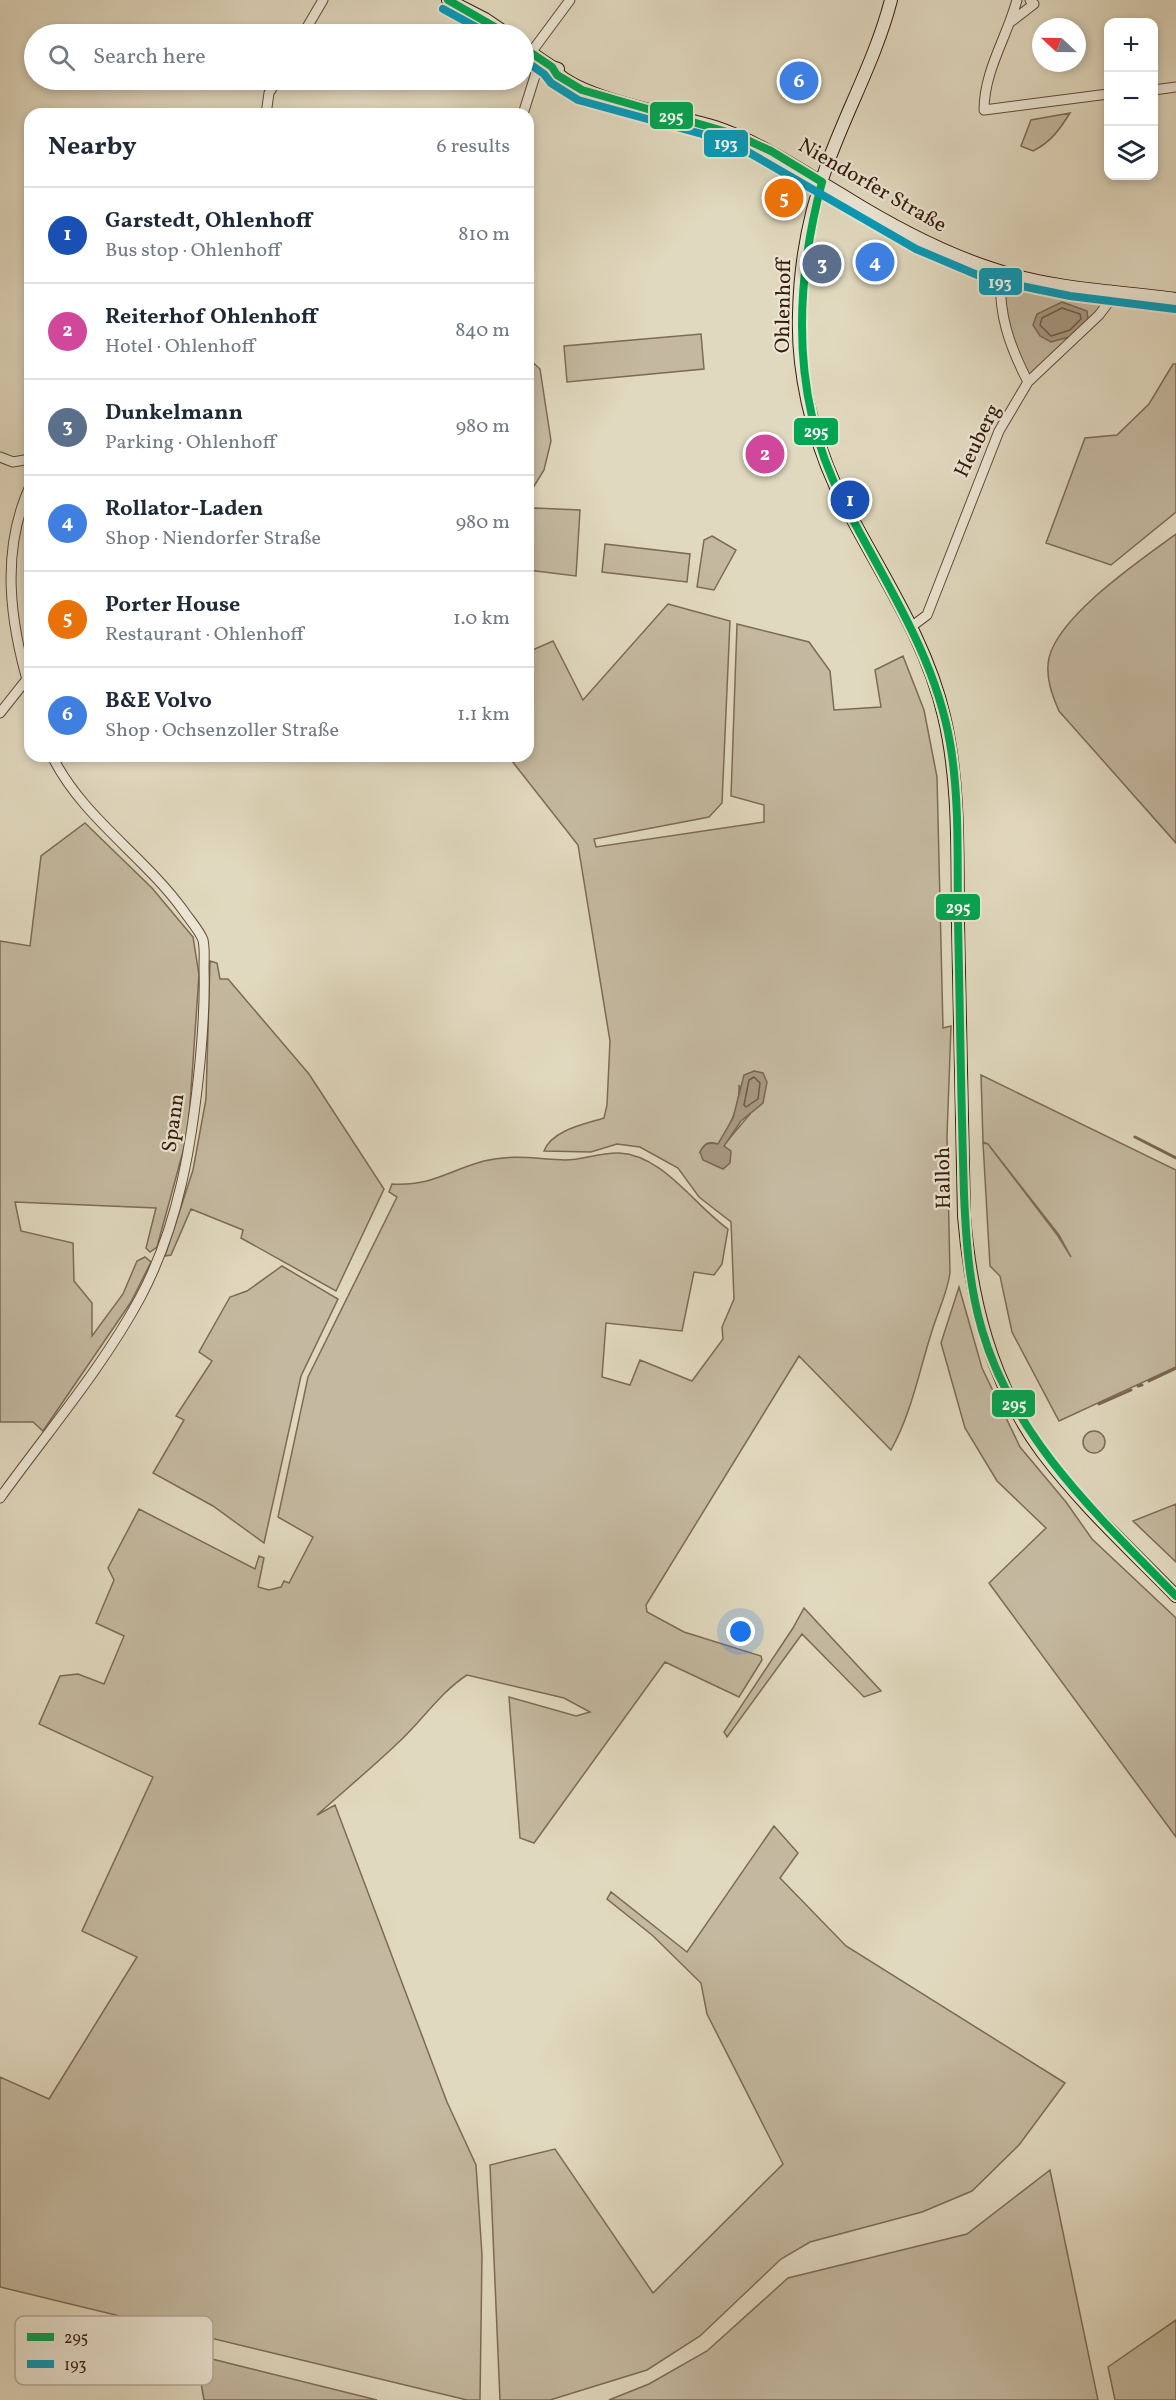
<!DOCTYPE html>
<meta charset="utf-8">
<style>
body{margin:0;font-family:Vollkorn,serif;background:#f6f6f7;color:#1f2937}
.controls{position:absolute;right:18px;top:18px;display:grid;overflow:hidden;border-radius:12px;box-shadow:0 3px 9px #0003}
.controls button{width:54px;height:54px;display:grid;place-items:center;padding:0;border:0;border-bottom:2px solid #e0e1e3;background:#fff;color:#1f2937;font:30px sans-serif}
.compass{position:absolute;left:1032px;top:18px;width:54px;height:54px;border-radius:50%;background:#fff;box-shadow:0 3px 9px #0003;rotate:292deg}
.you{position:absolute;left:741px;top:1632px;width:21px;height:21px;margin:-15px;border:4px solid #fff;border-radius:50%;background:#1a73e8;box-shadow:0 0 0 9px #1a73e833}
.badge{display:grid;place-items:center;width:39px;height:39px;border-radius:50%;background:#8f2418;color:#fff;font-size:20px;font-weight:700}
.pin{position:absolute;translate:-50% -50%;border:3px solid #fff;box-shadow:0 2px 6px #0006}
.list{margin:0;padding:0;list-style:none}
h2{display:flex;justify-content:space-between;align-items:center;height:78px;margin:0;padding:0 24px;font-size:26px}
h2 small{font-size:20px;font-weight:400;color:#747a83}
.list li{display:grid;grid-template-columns:39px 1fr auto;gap:18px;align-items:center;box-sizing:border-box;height:96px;padding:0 24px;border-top:2px solid #e0e1e3}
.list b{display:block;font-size:22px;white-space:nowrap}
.list p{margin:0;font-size:20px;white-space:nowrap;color:#747a83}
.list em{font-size:20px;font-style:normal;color:#747a83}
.icon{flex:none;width:33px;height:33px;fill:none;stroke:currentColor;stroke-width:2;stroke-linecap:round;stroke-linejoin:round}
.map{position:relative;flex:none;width:1176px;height:2400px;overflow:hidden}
.search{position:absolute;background:#fff;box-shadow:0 3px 9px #0003;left:24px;top:24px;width:510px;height:66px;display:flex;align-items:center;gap:15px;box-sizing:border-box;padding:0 21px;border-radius:33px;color:#747a83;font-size:22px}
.panel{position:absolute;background:#fff;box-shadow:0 3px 9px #0003;left:24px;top:108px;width:510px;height:654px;border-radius:18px}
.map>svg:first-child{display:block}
.green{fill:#c4b9a0;stroke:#7d6a55;stroke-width:1.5;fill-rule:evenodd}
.water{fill:#a79881;stroke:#7a6651;stroke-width:1.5}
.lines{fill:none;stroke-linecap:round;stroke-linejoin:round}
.shore{stroke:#6e5946;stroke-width:1.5}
.stream{stroke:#7a6651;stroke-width:3}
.street-casing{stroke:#614a37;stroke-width:11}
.secondary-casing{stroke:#361a0a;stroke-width:14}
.street{stroke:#ece6d5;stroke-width:9}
.secondary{stroke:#ece6d5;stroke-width:12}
.bus-1-casing{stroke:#ece6d5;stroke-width:12}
.bus-2-casing{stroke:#ece6d5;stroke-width:12}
.bus-1{stroke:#00a651;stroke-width:8}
.bus-2{stroke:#059bba;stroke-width:8}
.labels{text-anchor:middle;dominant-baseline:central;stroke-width:4.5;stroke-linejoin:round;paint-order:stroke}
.street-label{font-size:21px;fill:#361a0a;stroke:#ece6d5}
.key{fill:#ece6d5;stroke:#b5a998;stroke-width:1.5}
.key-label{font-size:16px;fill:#361a0a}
.line-badge{stroke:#ece6d5;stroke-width:2}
.badge-label{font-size:16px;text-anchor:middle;font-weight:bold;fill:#fff}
</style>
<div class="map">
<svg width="1176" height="2400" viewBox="0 0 1176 2400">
<rect width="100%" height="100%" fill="#e1d9bf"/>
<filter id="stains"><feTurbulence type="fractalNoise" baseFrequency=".00333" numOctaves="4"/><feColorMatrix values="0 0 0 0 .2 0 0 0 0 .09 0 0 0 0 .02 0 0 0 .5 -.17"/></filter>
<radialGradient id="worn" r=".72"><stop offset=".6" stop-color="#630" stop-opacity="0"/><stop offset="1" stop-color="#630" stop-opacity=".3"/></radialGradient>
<!-- green -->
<path class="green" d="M 1070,113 C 1060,129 1051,142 1033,151 L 1021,146 L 1031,120 Z
M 1004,278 L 1105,295 L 1101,309 L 1031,378 C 1013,347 1000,314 1004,278 Z
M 701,334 L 704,369 L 567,382 L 564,346 Z
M 528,358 L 540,369 L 551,441 L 544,470 L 528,496 Z
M 1173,364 L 1176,364 L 1176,512 L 1111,565 L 1046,543 L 1085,438 L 1117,435 L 1149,404 Z
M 535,508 L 580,510 L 576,576 L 528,570 L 528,513 Z
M 1176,534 L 1176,843 L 1059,711 C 1052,695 1045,676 1049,658 C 1059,615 1142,559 1176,534 Z
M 712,536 L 736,550 L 714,590 L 697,587 L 704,540 Z
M 605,544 L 690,554 L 687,582 L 602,572 Z
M 668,604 L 730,621 L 722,803 L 709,817 L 594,839 L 596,847 L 764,822 L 764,805 L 731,796 L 737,624 L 809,642 L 830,671 L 834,710 L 881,707 L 875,670 L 903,656 L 924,710 L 937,777 L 943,1028 L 951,1026 L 947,1137 L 950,1273 C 947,1294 938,1311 932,1331 C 919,1371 912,1412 891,1450 L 799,1356 L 646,1605 L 647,1612 L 684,1632 L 761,1656 L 762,1660 L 739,1697 L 665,1662 L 534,1843 L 520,1838 L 509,1697 L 576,1716 L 590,1712 L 564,1698 L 467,1675 C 442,1691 423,1719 401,1740 C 374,1766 345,1790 317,1815 L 335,1805 L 447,2102 L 476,2165 L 482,2255 L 480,2400 L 467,2400 L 0,2287 L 0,2077 L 49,2099 L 137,1957 L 82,1931 L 153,1777 L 39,1724 L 60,1676 L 78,1674 L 104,1684 L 124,1636 L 96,1623 L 114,1580 L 108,1568 L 139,1509 L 255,1569 L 259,1556 L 264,1558 L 258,1587 L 269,1590 L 281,1587 L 284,1581 L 289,1583 L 313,1537 L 278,1517 L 308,1377 L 397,1197 L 389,1192 L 392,1184 C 433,1186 447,1171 484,1161 C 511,1154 537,1159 565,1160 C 583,1160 601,1152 619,1153 C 663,1155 694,1205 728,1229 L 722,1264 L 714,1275 L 694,1272 L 682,1331 L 606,1323 L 602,1377 L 630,1385 L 640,1360 L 692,1381 L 723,1339 L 722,1327 L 734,1299 L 731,1222 L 699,1197 L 678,1168 L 640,1147 L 617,1144 L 591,1152 L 544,1151 C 552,1130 585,1124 604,1118 L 607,1105 L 610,1041 L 578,845 L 508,756 L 528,756 L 528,652 L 553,641 L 583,700 ZM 739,1085 L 750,1114 L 723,1146 L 700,1152 C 705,1143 708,1141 718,1144 C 730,1126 740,1107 739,1085 Z
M 85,823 L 152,888 L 193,937 L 199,975 L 188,1133 L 157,1247 L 150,1252 L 146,1248 L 156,1208 L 15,1202 L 21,1231 L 73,1243 L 74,1281 L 92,1303 L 92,1336 L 123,1294 L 137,1261 L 145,1257 L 151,1262 L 131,1302 L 43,1431 L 33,1422 L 0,1422 L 0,941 L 30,946 L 41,856 Z
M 210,961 L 217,963 L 220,979 L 228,979 L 309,1074 L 384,1189 L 336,1291 L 241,1238 L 243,1230 L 191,1209 L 171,1255 L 165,1256 L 193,1170 L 206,1099 Z
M 981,1075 L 1176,1170 L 1176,1367 L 1059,1421 L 1012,1332 L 1000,1276 L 990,1266 L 983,1143 L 988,1144 L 1058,1236 L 1071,1257 L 1059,1235 L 988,1144 L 983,1142 Z
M 282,1266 L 338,1299 L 301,1376 L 264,1543 L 213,1506 L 153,1473 L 184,1420 L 176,1416 L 212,1361 L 199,1352 L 230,1297 L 247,1291 Z
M 959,1287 L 982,1368 L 1020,1447 L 1066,1502 L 1092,1539 L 1176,1618 L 1176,1837 L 989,1583 L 1046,1528 L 997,1481 L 965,1428 L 941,1343 Z
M1083 1442a11 11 0 1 1 22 0a11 11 0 1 1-22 0Z
M 1176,1504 L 1176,1562 L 1133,1521 Z
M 804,1608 L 881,1691 L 864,1697 L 802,1634 L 727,1737 L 724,1732 L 793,1628 Z
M 774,1826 L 798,1853 L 780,1878 L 846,1946 L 1065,2083 L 1019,2145 L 972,2191 L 922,2212 L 810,2242 L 781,2259 L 700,2336 L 647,2370 L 550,2400 L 500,2400 L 490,2165 L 555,2149 L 653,2293 L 783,2164 L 707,2014 L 701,1983 L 652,1935 L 607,1899 L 611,1892 L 687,1952 Z
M 1050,2170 L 1098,2400 L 609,2400 L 649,2384 L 707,2351 L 788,2278 L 967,2234 Z
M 1176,2320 L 1176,2400 L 1115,2400 L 1108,2367 Z
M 196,2355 L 377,2400 L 204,2400 Z"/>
<!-- water -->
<path class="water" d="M 1062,302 L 1087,311 L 1088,321 L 1073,336 L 1051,342 L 1040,336 L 1033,325 L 1037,314 Z
M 754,1071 L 763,1073 L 767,1082 L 763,1103 L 741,1121 L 724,1146 L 731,1151 L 730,1163 L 723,1169 L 703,1160 L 700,1152 C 705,1143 708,1142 718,1144 L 733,1118 L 744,1075 Z"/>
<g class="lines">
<!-- shore -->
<path class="shore" d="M 1062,308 L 1080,314 L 1081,319 L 1070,330 L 1051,336 L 1040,325 L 1042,318 Z
M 754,1077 L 760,1083 L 758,1099 L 746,1107 L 744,1105 L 749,1080 Z"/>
<!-- stream -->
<path class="stream" d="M 1135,1137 L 1176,1158
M 1149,1381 L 1176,1368
M 1138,1386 L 1142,1385
M 1099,1404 L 1131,1390"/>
<defs>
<path id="street" d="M 1017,0 C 1007,37 984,71 984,110 L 1108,94
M 1012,21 L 1034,4 L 1030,0
M 303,34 L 323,0
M 530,54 L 570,0
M 1154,90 L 1176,87
M 266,114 L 269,93 L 277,80
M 523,114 L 540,60
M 1000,271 C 999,315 1008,343 1028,382
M 0,457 L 13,462 L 30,459
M 30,486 C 0,552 10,623 30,690
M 911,627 L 927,615 L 999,431 L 1028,382 L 1099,315 L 1108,303 L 1110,290
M 0,713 L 27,679
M 0,1498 C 46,1434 103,1367 140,1298 C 179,1225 192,1143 200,1062 C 203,1030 205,1000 204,968 C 204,959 205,949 203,940 C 200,931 189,919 183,910 C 143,855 82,817 52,756"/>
<path id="secondary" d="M 448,0 L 485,19 L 507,34
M 891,0 C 876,58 847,109 827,165 C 809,213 800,264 799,314 C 797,371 812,435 836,487 C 872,562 925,633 944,716 C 960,784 957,855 958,924 C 960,1021 962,1119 964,1216 C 971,1301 991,1382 1042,1452 C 1081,1504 1130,1549 1176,1596
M 524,48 L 552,67 L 558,69
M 552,67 C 572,98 677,115 715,127 C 762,143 800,170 842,195 C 890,225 940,252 993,269 C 1051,289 1116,291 1176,299"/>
</defs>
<!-- street casing -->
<use href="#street" class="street-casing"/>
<!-- secondary casing -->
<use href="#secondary" class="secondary-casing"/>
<!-- street -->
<use href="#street" class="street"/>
<!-- secondary -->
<use href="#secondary" class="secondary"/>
<defs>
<path id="bus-1" d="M 448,0 L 507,34
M 524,48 L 552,67 L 557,75 L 582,90 L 734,134 L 771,151 L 822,182
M 822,182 C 794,288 791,399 842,499 C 882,578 935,654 950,743 C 960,801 957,862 958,921 C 960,1012 961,1103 964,1194 C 966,1240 969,1286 982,1330 C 1013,1438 1100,1518 1176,1596"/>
<path id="bus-2" d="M 443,9 L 489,34
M 524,60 L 544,74 L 551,83 L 578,100 L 702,134 L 748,152 L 916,249 L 987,279 L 1070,296 L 1175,309"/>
</defs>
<!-- bus-1 casing -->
<use href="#bus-1" class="bus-1-casing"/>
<!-- bus-2 casing -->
<use href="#bus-2" class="bus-2-casing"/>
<!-- bus-1 -->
<use href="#bus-1" class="bus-1"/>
<!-- bus-2 -->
<use href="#bus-2" class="bus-2"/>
</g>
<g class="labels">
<!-- street labels -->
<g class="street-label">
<text transform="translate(872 186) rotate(30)">Niendorfer Straße</text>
<text transform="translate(784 306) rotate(-89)">Ohlenhoff</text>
<text transform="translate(978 441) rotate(-64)">Heuberg</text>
<text transform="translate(174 1123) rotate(-82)">Spann</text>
<text transform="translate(944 1178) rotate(-91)">Halloh</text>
</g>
</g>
<!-- legend -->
<rect x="15" y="2316" width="198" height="69" rx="9" class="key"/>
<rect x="27" y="2333" width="27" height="8" fill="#00a651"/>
<rect x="27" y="2360" width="27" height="8" fill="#059bba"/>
<g class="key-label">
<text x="64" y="2343">295</text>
<text x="64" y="2370">193</text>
</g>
<g class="line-badge">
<rect x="649" y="101" width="45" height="29" rx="6" fill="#00a651"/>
<rect x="703" y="129" width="46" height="29" rx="6" fill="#059bba"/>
<rect x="978" y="267" width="45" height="29" rx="6" fill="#059bba"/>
<rect x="793" y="417" width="46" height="29" rx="6" fill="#00a651"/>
<rect x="935" y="893" width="46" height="28" rx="6" fill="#00a651"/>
<rect x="991" y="1389" width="45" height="29" rx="6" fill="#00a651"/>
</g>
<g class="badge-label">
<text x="671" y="122">295</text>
<text x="726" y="149">193</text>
<text x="1000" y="288">193</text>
<text x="816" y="437">295</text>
<text x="958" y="913">295</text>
<text x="1014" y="1410">295</text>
</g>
<rect width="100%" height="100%" filter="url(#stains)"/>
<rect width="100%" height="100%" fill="url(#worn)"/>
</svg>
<div class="controls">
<button>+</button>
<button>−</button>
<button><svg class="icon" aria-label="layers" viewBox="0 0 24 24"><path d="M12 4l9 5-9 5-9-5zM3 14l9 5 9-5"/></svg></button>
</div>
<svg class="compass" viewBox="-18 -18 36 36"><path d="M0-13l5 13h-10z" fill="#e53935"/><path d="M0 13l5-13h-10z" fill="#747a83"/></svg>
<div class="you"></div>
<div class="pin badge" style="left:850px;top:500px;background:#1a4fb4">1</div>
<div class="pin badge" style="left:765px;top:454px;background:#d1479c">2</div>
<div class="pin badge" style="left:822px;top:264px;background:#5c6f8a">3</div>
<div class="pin badge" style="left:875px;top:262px;background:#3f7fe0">4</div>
<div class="pin badge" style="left:784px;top:198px;background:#e8710a">5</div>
<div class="pin badge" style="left:799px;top:81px;background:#3f7fe0">6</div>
<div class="search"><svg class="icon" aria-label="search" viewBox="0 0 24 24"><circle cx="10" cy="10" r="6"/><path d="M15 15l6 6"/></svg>Search here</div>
<section class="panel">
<h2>Nearby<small>6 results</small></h2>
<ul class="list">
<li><span class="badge" style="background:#1a4fb4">1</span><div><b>Garstedt, Ohlenhoff</b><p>Bus stop · Ohlenhoff</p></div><em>810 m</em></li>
<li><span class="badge" style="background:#d1479c">2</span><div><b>Reiterhof Ohlenhoff</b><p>Hotel · Ohlenhoff</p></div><em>840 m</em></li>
<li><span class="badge" style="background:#5c6f8a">3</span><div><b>Dunkelmann</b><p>Parking · Ohlenhoff</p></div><em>980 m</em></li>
<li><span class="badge" style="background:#3f7fe0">4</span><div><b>Rollator-Laden</b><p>Shop · Niendorfer Straße</p></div><em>980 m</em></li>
<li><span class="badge" style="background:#e8710a">5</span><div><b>Porter House</b><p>Restaurant · Ohlenhoff</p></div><em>1.0 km</em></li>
<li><span class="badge" style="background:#3f7fe0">6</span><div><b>B&amp;E Volvo</b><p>Shop · Ochsenzoller Straße</p></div><em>1.1 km</em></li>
</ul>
</section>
</div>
